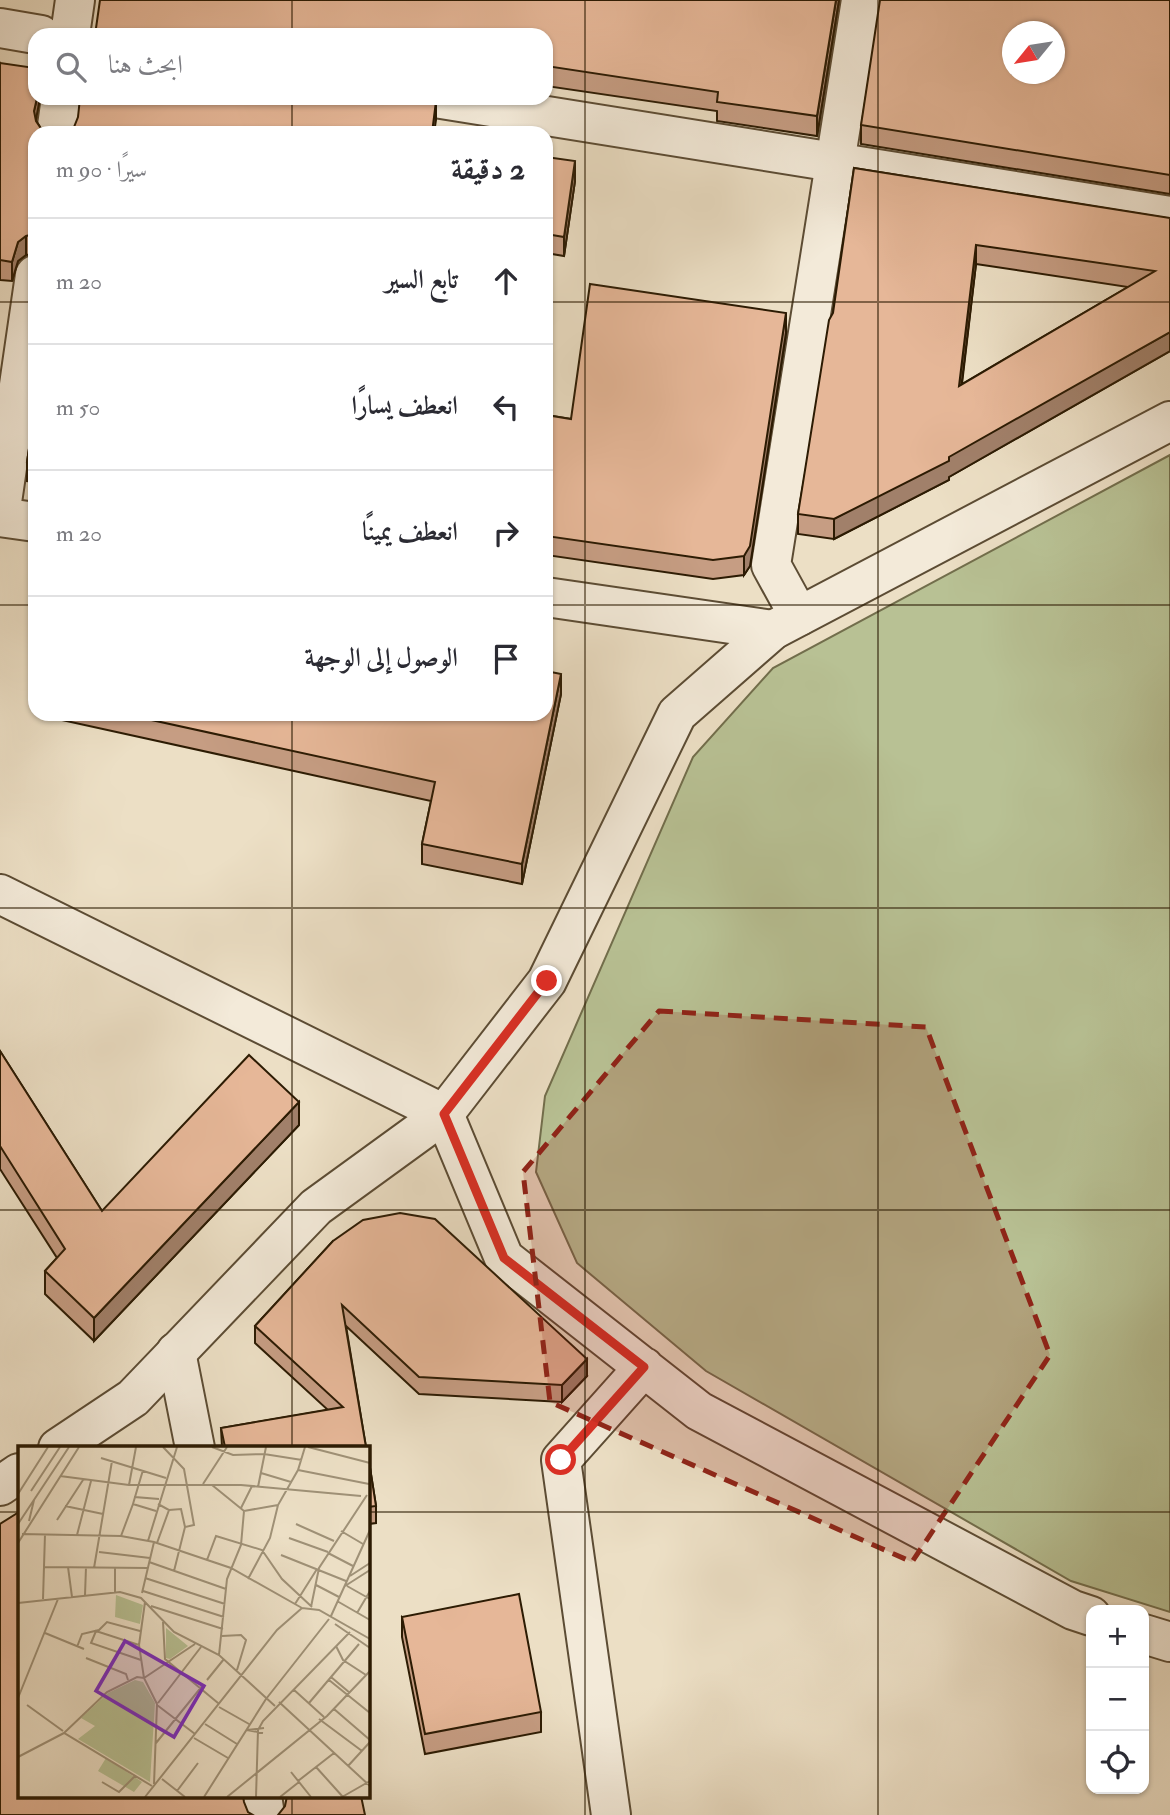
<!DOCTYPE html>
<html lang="ar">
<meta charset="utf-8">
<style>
body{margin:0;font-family:"IM FELL Double Pica",Amiri,serif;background:#f7f7f7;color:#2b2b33;direction:rtl}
.controls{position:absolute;right:21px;bottom:21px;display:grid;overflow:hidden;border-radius:14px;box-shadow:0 2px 5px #0004}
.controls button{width:63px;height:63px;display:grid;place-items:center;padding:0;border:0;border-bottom:2px solid #e1e1e2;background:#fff;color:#2b2b33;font:35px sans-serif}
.compass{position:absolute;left:1002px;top:21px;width:63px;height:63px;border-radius:50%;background:#fff;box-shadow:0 2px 5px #0004;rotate:240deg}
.stop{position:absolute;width:21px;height:21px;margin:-16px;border:5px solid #d93025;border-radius:50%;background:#fff}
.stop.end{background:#d93025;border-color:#fff;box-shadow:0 2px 7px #0008}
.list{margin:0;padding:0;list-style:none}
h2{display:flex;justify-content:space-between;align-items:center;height:91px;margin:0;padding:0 28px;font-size:30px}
h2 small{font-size:23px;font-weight:400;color:#7c7c81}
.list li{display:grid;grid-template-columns:46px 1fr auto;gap:21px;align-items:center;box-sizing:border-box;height:126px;padding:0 28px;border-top:2px solid #e1e1e2}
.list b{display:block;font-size:26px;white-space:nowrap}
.list em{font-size:23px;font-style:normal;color:#7c7c81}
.icon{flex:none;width:38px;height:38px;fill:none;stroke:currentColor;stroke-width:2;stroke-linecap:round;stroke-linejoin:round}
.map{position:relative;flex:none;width:1170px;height:1815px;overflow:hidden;direction:ltr}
.search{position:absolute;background:#fff;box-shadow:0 2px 5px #0004;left:28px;top:28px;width:525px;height:77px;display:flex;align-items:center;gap:18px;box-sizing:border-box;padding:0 24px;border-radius:21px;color:#7c7c81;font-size:26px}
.panel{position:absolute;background:#fff;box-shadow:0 2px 5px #0004;left:28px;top:126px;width:525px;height:595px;border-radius:21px;direction:rtl}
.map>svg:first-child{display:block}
.green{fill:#b8c194;stroke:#726e4c;stroke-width:2}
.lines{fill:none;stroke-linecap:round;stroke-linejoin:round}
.minor-casing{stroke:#5c4c34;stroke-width:42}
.tertiary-casing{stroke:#5c4c34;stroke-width:42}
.minor{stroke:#f3ead9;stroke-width:38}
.tertiary{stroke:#f3ead9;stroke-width:38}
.wall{fill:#c69d83;stroke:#2c1b03;stroke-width:2;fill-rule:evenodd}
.shaded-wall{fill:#a1806a;stroke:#2c1b03;stroke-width:2}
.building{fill:#e6b798;stroke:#2c1b03;stroke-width:2;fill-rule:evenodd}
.route{stroke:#d93025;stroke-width:9}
.marked{fill:#8f2418;fill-opacity:0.2;stroke:#8f2418;stroke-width:5;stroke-dasharray:14 9;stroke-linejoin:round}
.grid{fill:none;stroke:#2c1b03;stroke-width:2;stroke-opacity:0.55}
.inset-road{fill:none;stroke:#9f9177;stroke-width:2}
.view{fill:#7b2cbf;fill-opacity:0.15;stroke:#7b2cbf;stroke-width:3.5}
.inset-edge{fill:none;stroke:#2c1b03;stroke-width:3.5}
</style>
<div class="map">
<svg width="1170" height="1815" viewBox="0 0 1170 1815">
<rect width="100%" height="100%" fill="#ecdfc5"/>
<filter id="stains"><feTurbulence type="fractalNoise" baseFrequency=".00286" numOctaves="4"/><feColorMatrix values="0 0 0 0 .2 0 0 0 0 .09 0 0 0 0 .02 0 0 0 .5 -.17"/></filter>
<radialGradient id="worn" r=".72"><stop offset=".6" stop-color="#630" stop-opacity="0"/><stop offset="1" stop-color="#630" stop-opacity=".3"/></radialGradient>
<!-- green -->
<path class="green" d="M 1170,455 L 1170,1612 L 1071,1581 L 706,1371 L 577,1263 L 536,1172 L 545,1096 L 693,757 L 773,668 Z"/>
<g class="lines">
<defs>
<path id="minor" d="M 0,28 L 41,35
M 70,35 L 75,0
M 435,98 L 1170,216
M 56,133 L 61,98
M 0,516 L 35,275
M 0,517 L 35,522
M 546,597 L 773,630
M 799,616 L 771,565 L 861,0
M 0,894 L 444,1114 L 504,1258 L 699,1411 L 1073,1610 L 1091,1616
M 176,1352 L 195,1448
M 1144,1634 L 1170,1642
M 262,1796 L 265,1815
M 611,1815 L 561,1460 L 644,1367"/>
<path id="tertiary" d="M 58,1448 L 133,1398 L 316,1207 L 444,1114 L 547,981 L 677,714 L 773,630 L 1170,421
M 0,1486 L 19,1473"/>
</defs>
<!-- minor casing -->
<use href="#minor" class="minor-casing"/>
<!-- tertiary casing -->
<use href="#tertiary" class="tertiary-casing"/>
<!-- minor -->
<use href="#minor" class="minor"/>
<!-- tertiary -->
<use href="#tertiary" class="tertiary"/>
</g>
<!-- wall -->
<path class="wall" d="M 100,0 L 839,0 L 817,136 L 717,121 L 717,111 L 546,86 L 546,35 Z
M 1170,0 L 1170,194 L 861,144 L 861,125 Z
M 0,63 L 42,130 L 35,133 L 35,254 L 26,255 L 18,261 L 12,281 L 0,280 Z
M 546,157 L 575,181 L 564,256 L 546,253 Z
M 854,168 L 1167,218 L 1170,351 L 949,477 L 949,480 L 834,539 L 798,534 L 798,514 L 833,313 ZM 976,264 L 1128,287 L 962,384 Z
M 786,333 L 750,566 L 744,575 L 713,579 L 546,555 L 546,415 L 571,419 Z
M 35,408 L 35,482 L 27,481 L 27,462 Z
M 561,694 L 522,884 L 422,864 L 422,844 L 431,801 L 48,717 L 48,714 L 546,714 Z
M 0,1051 L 102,1211 L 299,1125 L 94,1341 L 45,1294 L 45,1271 L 57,1258 L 0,1169 Z
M 333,1241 L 587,1376 L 562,1402 L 419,1394 L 346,1326 L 366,1447 L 222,1447 L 221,1428 L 328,1410 L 255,1343 L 255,1326 Z
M 368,1455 L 376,1506 L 376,1523 L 368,1524 Z
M 402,1617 L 541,1712 L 541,1732 L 425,1754 L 402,1637 Z"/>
<!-- shaded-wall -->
<path class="shaded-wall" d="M 836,0 L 839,0 L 817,136 L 817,116 Z
M 37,98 L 40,98 L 34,130 L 34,111 Z
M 436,101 L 436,120 L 434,133 L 432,133 Z
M 575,161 L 575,181 L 564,256 L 564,237 Z
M 26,236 L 26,255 L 18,261 L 12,281 L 12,262 L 18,242 Z
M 976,245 L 976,264 L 959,405 L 959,386 Z
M 786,313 L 786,333 L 750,566 L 744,575 L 744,556 Z
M 1170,332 L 1170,351 L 949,477 L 949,480 L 834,539 L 834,519 Z
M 561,674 L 561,694 L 522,884 L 522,864 Z
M 299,1102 L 299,1125 L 94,1341 L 94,1318 Z
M 587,1359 L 587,1376 L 562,1402 L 562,1385 Z"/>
<!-- building -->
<path class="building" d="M 100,0 L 836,0 L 817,116 L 717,102 L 718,92 L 546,66 L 546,35 L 95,35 Z
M 880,0 L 1170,0 L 1170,175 L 861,125 ZM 1012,32 L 1054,32 L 1054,74 L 1012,74 Z
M 0,63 L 35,68 L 35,98 L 37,98 L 34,111 L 36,121 L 42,130 L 48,133 L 35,133 L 35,234 L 26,236 L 18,242 L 12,262 L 0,260 Z
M 80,98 L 428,98 L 436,101 L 432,133 L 65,133 L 74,127 L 78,117 Z
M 546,157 L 575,161 L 564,237 L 546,234 Z
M 854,168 L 1170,218 L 1170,332 L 949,457 L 949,461 L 834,519 L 798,514 L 829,320 L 833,313 ZM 976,245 L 1155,271 L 959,386 Z
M 590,284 L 786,313 L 750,546 L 744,556 L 713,560 L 546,536 L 546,415 L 571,419 Z
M 35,408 L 35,463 L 27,462 Z
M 546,671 L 561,674 L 522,864 L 422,844 L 435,782 L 124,714 L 546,714 Z
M 0,1051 L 102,1211 L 249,1055 L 299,1102 L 94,1318 L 45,1271 L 65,1249 L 0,1146 Z
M 400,1213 L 435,1219 L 587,1359 L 562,1385 L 419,1377 L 342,1305 L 366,1447 L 225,1447 L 221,1428 L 343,1407 L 255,1326 L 333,1241 L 363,1220 Z
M 368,1455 L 376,1506 L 368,1507 Z
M 19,1512 L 19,1796 L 243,1796 L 244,1802 L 248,1812 L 253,1815 L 0,1815 L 0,1524 Z
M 519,1594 L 541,1712 L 425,1734 L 402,1617 Z
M 287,1796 L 361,1796 L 365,1815 L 278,1815 L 285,1806 Z"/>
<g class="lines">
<!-- route -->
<path class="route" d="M 547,981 L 444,1114 L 504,1258 L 644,1367 L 561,1460"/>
</g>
<!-- marked area -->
<path class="marked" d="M 659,1011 L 926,1027 L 1050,1355 L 912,1562 L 550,1402 L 523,1172 Z"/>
<!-- grid -->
<path class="grid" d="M 292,0 L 292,35M 585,0 L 585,1815M 878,0 L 878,1815M 292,98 L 292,133M 0,302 L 35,302M 546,302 L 1170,302M 0,605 L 35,605M 546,605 L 1170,605M 292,714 L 292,1448M 0,908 L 1170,908M 0,1210 L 1170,1210M 0,1512 L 19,1512M 368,1512 L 1170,1512M 292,1796 L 292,1815"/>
<!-- overview -->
<g transform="translate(18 1446)">
<rect width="352" height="352" fill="#ecdfc5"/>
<path d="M 98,149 L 125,159 L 122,178 L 97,171 ZM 148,182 L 170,200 L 152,213 L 148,212 ZM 117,234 L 125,236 L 137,257 L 132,336 L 60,293 L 77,280 L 63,272 L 90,247 ZM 88,312 L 124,336 L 116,346 L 80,325 Z" fill="#b8c194"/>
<path class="inset-road" d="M 145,1 L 166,23 L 176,79 L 167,81 L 156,125M 194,1 L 215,9 L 246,8 L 284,14M 290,1 L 352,17M 83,12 L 148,32M 125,24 L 117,51 L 141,53M 280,24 L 351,38M 243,27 L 273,36M 42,30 L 111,39 L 223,39 L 343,50M 185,38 L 209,1M 111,39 L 118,1M 194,39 L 226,65 L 260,59M 240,41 L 248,1M 13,45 L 42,1M 0,48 L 30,1M 117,51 L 115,58 L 138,65M 47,60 L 85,68M 223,62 L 234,40M 151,64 L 163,63 L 167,81M 39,74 L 65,34M 11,75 L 16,54M 0,78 L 51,1M 278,78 L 316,95M 323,85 L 345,98M 4,88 L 103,90 L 136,96 L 213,122 L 284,162M 59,89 L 73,35M 103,90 L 115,58M 271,92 L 310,106M 130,95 L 159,1M 0,97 L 61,1M 139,97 L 151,64 L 140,58M 81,106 L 132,112M 310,107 L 335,120M 263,109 L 328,135M 189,114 L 198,90 L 244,104 L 264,133 L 294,161M 131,116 L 208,143M 26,121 L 130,122M 50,121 L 54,151M 76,122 L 94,15M 332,130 L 352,117M 127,132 L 207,158M 230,133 L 252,92 L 260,59 L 280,24 L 287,1M 298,139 L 321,151M 327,140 L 352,124M 329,140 L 352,153M 125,145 L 206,171M 97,147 L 97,122M 124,147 L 136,96M 67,149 L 68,121M 25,153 L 27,88M 319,155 L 352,174M 127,156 L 121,199 L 126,232 L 139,258 L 136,338M 0,157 L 102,146 L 123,152 L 156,186 L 201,209 L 257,260M 277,158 L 299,123M 133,160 L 205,183M 293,161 L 301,122 L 349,49M 339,167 L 352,145M 313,170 L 352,84M 145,176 L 147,213 L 200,257M 317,178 L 352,202M 27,187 L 66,203M 204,190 L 223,189 L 228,194 L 219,224M 121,199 L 78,185 L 73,197 L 123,214M 318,200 L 325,214 L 348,229M 59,201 L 64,188 L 81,184 L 89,176 L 122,185M 201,209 L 209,133 L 223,99 L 226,65M 68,212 L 108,228 L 110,234M 313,231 L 332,247M 189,234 L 206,213M 311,234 L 352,267M 275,243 L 306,271M 0,252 L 40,153M 248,253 L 311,173M 261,256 L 352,340M 140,257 L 183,201M 291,257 L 341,198M 9,259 L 45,285M 139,259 L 177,288M 201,261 L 231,278M 316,263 L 352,294M 301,273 L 344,305M 187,278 L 219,298M 46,287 L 89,246 L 119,231 L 126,232 L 177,198M 245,287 L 229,284 L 246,282M 176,292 L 210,312M 138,297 L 185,239M 0,311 L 46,287 L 134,340M 330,320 L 352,296M 298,321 L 325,351M 273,326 L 293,351M 144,333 L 167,351M 280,335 L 316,307M 84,336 L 101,346 L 117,330M 159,345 L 180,317M 127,351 L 259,184 L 284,162 L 301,164 L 352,193M 186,351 L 248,253M 209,351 L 309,270 L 352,225M 238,351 L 240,284 L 245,275 L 332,186M 262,351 L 281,336M 324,351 L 352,335"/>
<path class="view" d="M 107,195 L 186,240 L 156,291 L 78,245 Z"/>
<rect width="352" height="352" class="inset-edge"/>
</g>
<rect width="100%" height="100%" filter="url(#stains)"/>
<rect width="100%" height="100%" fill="url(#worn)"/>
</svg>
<div class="controls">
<button>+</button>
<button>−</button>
<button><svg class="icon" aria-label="locate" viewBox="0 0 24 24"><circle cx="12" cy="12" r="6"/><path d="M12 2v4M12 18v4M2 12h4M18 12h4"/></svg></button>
</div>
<svg class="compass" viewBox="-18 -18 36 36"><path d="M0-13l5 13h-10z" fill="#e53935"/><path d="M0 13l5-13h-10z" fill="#7c7c81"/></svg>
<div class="stop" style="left:561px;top:1460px"></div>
<div class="stop end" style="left:547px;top:981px"></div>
<div class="search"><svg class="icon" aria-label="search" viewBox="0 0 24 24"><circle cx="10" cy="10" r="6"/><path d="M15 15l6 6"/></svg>ابحث هنا</div>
<section class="panel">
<h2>2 دقيقة<small>سيرًا · 90 m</small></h2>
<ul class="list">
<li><svg class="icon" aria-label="ahead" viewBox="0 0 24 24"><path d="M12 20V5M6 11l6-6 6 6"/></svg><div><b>تابع السير</b></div><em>20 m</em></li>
<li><svg class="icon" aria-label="left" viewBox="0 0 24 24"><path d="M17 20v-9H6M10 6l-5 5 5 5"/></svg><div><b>انعطف يسارًا</b></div><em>50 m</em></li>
<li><svg class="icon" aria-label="right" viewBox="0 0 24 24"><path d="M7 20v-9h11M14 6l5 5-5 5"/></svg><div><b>انعطف يمينًا</b></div><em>20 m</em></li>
<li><svg class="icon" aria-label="arrive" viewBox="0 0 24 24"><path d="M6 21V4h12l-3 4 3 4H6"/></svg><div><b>الوصول إلى الوجهة</b></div></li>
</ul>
</section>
</div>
